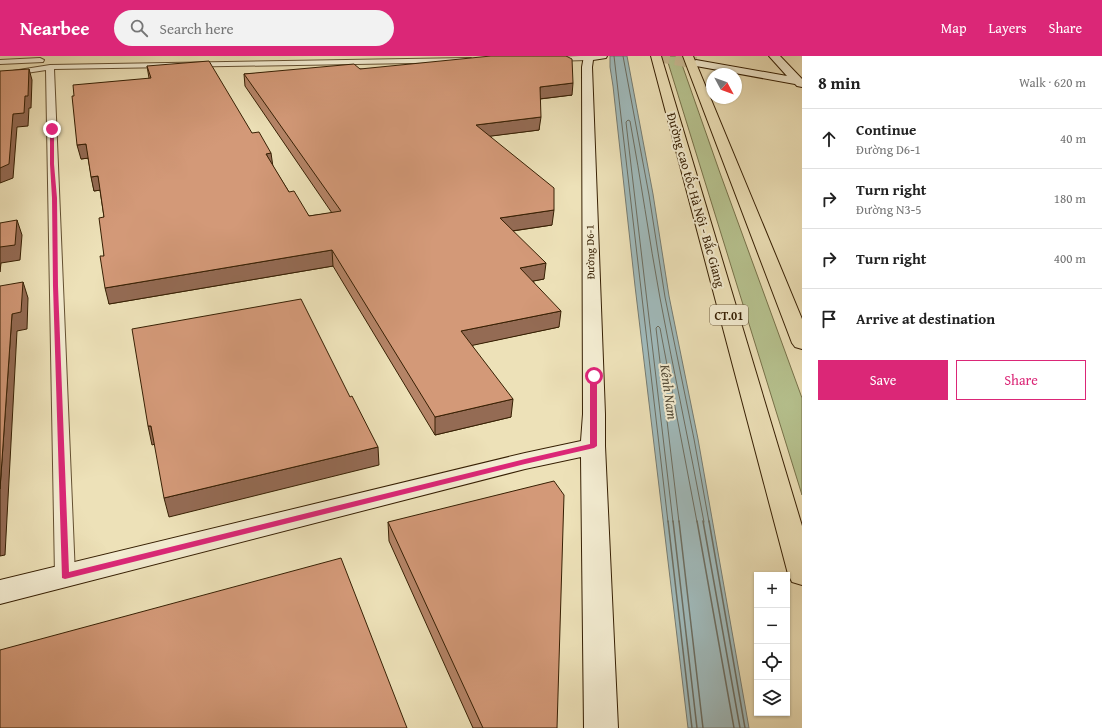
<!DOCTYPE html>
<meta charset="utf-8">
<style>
body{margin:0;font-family:"Gentium Book Plus",serif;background:#f2f2f2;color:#222}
.controls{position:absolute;right:12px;bottom:12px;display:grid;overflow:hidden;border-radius:0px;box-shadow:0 1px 3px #0004}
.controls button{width:36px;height:36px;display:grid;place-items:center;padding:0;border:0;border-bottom:1px solid #e0e0e0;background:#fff;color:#222;font:20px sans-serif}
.compass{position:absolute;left:706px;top:12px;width:36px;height:36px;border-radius:50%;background:#fff;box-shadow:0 1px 3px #0004;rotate:131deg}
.stop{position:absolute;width:12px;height:12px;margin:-9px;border:3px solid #db2777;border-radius:50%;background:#fff}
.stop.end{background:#db2777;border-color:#fff;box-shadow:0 1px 4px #0008}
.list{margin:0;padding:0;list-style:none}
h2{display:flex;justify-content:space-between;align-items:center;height:52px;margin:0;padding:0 16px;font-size:17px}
h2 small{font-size:13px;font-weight:400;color:#767676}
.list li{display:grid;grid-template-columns:26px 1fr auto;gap:12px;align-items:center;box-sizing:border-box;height:60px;padding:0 16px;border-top:1px solid #e0e0e0}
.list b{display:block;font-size:15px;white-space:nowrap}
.list p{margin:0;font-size:13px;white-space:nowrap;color:#767676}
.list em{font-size:13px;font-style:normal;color:#767676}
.actions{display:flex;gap:8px;padding:12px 16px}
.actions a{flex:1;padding:9px 0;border:1px solid #db2777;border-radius:0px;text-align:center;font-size:14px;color:#db2777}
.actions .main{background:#db2777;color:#fff}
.icon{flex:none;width:22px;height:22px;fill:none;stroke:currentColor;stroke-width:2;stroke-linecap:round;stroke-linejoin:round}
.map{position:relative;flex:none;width:802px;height:672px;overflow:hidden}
header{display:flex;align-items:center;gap:24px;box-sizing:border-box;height:56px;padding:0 20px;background:#db2777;color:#fff}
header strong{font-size:19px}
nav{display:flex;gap:22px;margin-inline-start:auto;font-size:14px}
.search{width:280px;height:36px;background:#f2f2f2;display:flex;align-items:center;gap:10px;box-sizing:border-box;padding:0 14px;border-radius:22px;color:#767676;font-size:15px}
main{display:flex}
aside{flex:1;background:#fff}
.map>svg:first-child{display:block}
.green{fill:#b7c390;stroke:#77724a}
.water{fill:#a0babb;stroke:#767c72}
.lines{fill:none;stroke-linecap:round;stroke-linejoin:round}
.shore-far1{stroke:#6c6d60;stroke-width:1}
.shore{stroke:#6c6d60;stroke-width:1.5}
.secondary-tunnel{stroke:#c9ba94;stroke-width:12;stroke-dasharray:12 5.5;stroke-linecap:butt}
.street-casing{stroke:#645031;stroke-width:2}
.secondary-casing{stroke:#372004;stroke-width:2}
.highway-casing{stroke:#372004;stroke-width:2}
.street{fill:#f3ecd1;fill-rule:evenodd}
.secondary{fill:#f3ecd1;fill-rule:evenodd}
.highway{fill:#ede1b8;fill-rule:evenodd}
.wall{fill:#b58467;stroke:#372004}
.shaded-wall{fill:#946b54;stroke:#372004}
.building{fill:#d39978;stroke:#372004}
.route{fill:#db2777}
.labels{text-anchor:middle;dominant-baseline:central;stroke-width:4;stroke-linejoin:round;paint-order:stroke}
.far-street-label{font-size:11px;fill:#372004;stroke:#f3ecd1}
.shield{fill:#f3ecd1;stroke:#6f5d42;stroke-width:1}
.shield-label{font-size:12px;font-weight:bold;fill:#372004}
.street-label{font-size:13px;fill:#372004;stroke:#f3ecd1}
.water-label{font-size:14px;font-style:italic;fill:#564e3b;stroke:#f3ecd1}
</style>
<header>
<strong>Nearbee</strong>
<div class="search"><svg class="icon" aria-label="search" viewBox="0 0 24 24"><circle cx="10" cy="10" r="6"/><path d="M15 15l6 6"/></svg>Search here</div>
<nav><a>Map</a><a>Layers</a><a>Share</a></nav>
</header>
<main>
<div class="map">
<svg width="802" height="672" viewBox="0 0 802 672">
<rect width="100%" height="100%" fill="#ede1b8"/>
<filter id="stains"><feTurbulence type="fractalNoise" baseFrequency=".005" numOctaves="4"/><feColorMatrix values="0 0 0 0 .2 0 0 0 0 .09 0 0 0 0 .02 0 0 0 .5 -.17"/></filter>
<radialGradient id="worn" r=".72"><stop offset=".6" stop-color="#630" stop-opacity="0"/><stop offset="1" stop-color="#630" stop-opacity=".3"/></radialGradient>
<!-- green -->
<path class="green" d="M 666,0 L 679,0 L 720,117 L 802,342 L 802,439 Z"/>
<!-- water -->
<path class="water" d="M 610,0 L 627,0 L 653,138 L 669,240 L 698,383 L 749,672 L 688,672 L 635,230 L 613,30 L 610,11 Z"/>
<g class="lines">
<!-- shore-far1 -->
<path class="shore-far1" d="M 614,0 L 668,466
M 623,0 L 649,139 L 665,241 L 694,383 L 709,466
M 673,466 L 627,75 L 626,66 L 628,64 L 630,65 C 641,124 649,183 660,242 C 674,317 690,391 704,466
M 679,466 L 656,272 L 658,270 L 660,272 L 697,466"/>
<!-- shore -->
<path class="shore" d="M 668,465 L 692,672
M 673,465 L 697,672
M 679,465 L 703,672
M 697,465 L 734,672
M 703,465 L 740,672
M 709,465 L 745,672"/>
<!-- secondary-tunnel -->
<path class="secondary-tunnel" d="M 658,0 L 696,7"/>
<defs>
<path id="street" d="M 580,0 L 589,0 L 592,2 L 588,4 L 549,5 L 545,3 L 549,1 Z
M 40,2 L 44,4 L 43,6 L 0,8 L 0,4 Z
M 468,2 L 471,2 L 471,6 L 54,13 L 75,520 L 72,526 L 65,528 L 58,526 L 55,520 L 46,14 L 0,21 L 0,17 L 50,9 Z"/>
<path id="secondary" d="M 584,0 L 607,0 L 606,2 L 593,4 L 592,11 L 605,358 L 605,390 L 618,672 L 584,672 L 581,401 L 525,413 L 0,548 L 0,524 L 525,397 L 581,385 L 583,358 L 582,11 Z
M 769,0 L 780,0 L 802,23 L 802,31 L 797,30 L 795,28 L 696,10 L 691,7 L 696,4 L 787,20 Z"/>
<path id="highway" d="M 651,0 L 661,0 L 802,470 L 802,529 L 792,526 L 788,518 Z
M 683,0 L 693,0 L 802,263 L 802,293 L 795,291 L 792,287 Z"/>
</defs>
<!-- street casing -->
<use href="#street" class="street-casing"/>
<!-- secondary casing -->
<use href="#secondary" class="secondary-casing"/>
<!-- highway casing -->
<use href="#highway" class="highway-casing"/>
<!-- street -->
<use href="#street" class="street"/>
<!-- secondary -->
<use href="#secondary" class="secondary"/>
<!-- highway -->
<use href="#highway" class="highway"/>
</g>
<!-- wall -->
<path class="wall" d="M 147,10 L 252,77 L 289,136 L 309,160 L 332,157 L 245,30 L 244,18 L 360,13 L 572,39 L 540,43 L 539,74 L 490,80 L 552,169 L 513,175 L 544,223 L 533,225 L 559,271 L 472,289 L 511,361 L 435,379 L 333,210 L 109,248 L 104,200 L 104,161 L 100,134 L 94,135 L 88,102 L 81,103 L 149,22 Z
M 388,466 L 557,672 L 473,672 L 389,485 Z"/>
<!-- shaded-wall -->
<path class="shaded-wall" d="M 29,13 L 32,24 L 31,52 L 29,52 L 28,70 L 17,71 L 13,122 L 0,127 L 0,112 L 13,58 L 25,40 Z
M 573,27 L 572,39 L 539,43 L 540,31 Z
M 541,61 L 539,74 L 476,82 L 476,69 Z
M 86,88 L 89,102 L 81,103 L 77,89 Z
M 271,97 L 273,111 L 266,98 Z
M 98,120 L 101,134 L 94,135 L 91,121 Z
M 554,154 L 552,169 L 498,177 L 500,162 Z
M 17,164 L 22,179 L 20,204 L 1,207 L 0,216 L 0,191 Z
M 332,194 L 333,210 L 109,248 L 105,232 Z
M 546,207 L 544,223 L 518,228 L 520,212 Z
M 23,226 L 28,242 L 27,273 L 17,275 L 5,499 L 0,500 L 0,433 L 12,258 Z
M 561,255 L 559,271 L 460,292 L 461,275 Z
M 513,343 L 511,361 L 435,379 L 435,361 Z
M 148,370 L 151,370 L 155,388 L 152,389 Z
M 378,391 L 379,409 L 169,461 L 164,442 Z"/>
<!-- building -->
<path class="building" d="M 491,0 L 566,0 L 572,3 L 573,27 L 540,31 L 541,61 L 476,69 L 554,132 L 554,154 L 500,162 L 546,207 L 520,212 L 561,255 L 461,275 L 513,343 L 435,361 L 332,194 L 105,232 L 100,200 L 104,200 L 99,162 L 104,161 L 98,120 L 91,121 L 86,88 L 77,89 L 72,40 L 74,40 L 73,29 L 151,22 L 147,10 L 209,5 L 252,77 L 259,76 L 271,97 L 266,98 L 289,136 L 294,135 L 309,160 L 341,155 L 244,18 L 354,8 L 360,13 Z
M 29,13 L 28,40 L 25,40 L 24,57 L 13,58 L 9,108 L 0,112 L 0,15 Z
M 17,164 L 15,189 L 0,191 L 0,167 Z
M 23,226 L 21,256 L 12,258 L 0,433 L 0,230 Z
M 301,243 L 350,341 L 352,340 L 378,391 L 164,442 L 151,370 L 148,370 L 132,273 Z
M 554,425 L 564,439 L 557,672 L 483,672 L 388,466 Z
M 341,502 L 407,672 L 0,672 L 0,594 Z"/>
<!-- route -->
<path class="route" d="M 52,72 L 54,73 L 54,108 L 57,142 L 58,230 L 69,516 L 525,403 L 590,388 L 590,320 L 594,318 L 597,320 L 597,390 L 594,392 L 525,408 L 65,523 L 62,522 L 53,230 L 52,142 L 50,108 L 50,73 Z"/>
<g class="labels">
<!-- far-street labels -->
<g class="far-street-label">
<text transform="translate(590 196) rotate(-91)">Đường D6-1</text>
</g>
<!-- shield labels -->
<rect class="shield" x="710" y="249" width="38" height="20" rx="3"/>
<g class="shield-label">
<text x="729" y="259">CT.01</text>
</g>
<!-- street labels -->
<g class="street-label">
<text transform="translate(696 144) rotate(74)">Đường cao tốc Hà Nội - Bắc Giang</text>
</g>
<!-- water labels -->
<g class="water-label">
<text transform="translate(669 336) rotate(82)">Kênh Nam</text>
</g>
</g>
<rect width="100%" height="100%" filter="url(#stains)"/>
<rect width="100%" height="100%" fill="url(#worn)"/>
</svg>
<div class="controls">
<button>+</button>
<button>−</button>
<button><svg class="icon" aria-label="locate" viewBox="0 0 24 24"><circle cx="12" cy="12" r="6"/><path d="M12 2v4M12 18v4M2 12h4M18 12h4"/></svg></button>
<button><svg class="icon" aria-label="layers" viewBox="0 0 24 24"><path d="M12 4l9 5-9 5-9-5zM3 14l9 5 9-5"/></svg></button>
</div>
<svg class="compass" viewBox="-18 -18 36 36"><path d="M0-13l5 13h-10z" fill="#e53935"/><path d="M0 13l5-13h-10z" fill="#767676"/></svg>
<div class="stop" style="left:594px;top:320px"></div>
<div class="stop end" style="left:52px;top:73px"></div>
</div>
<aside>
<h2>8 min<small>Walk · 620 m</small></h2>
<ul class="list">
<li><svg class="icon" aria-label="ahead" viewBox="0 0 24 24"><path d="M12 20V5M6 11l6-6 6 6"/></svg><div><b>Continue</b><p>Đường D6-1</p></div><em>40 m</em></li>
<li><svg class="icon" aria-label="right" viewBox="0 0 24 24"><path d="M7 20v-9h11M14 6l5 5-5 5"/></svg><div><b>Turn right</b><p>Đường N3-5</p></div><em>180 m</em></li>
<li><svg class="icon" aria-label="right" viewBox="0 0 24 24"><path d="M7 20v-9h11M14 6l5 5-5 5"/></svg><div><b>Turn right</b></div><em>400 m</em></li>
<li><svg class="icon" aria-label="arrive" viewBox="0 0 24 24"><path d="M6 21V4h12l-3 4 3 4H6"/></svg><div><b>Arrive at destination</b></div></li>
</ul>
<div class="actions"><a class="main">Save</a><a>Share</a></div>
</aside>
</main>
